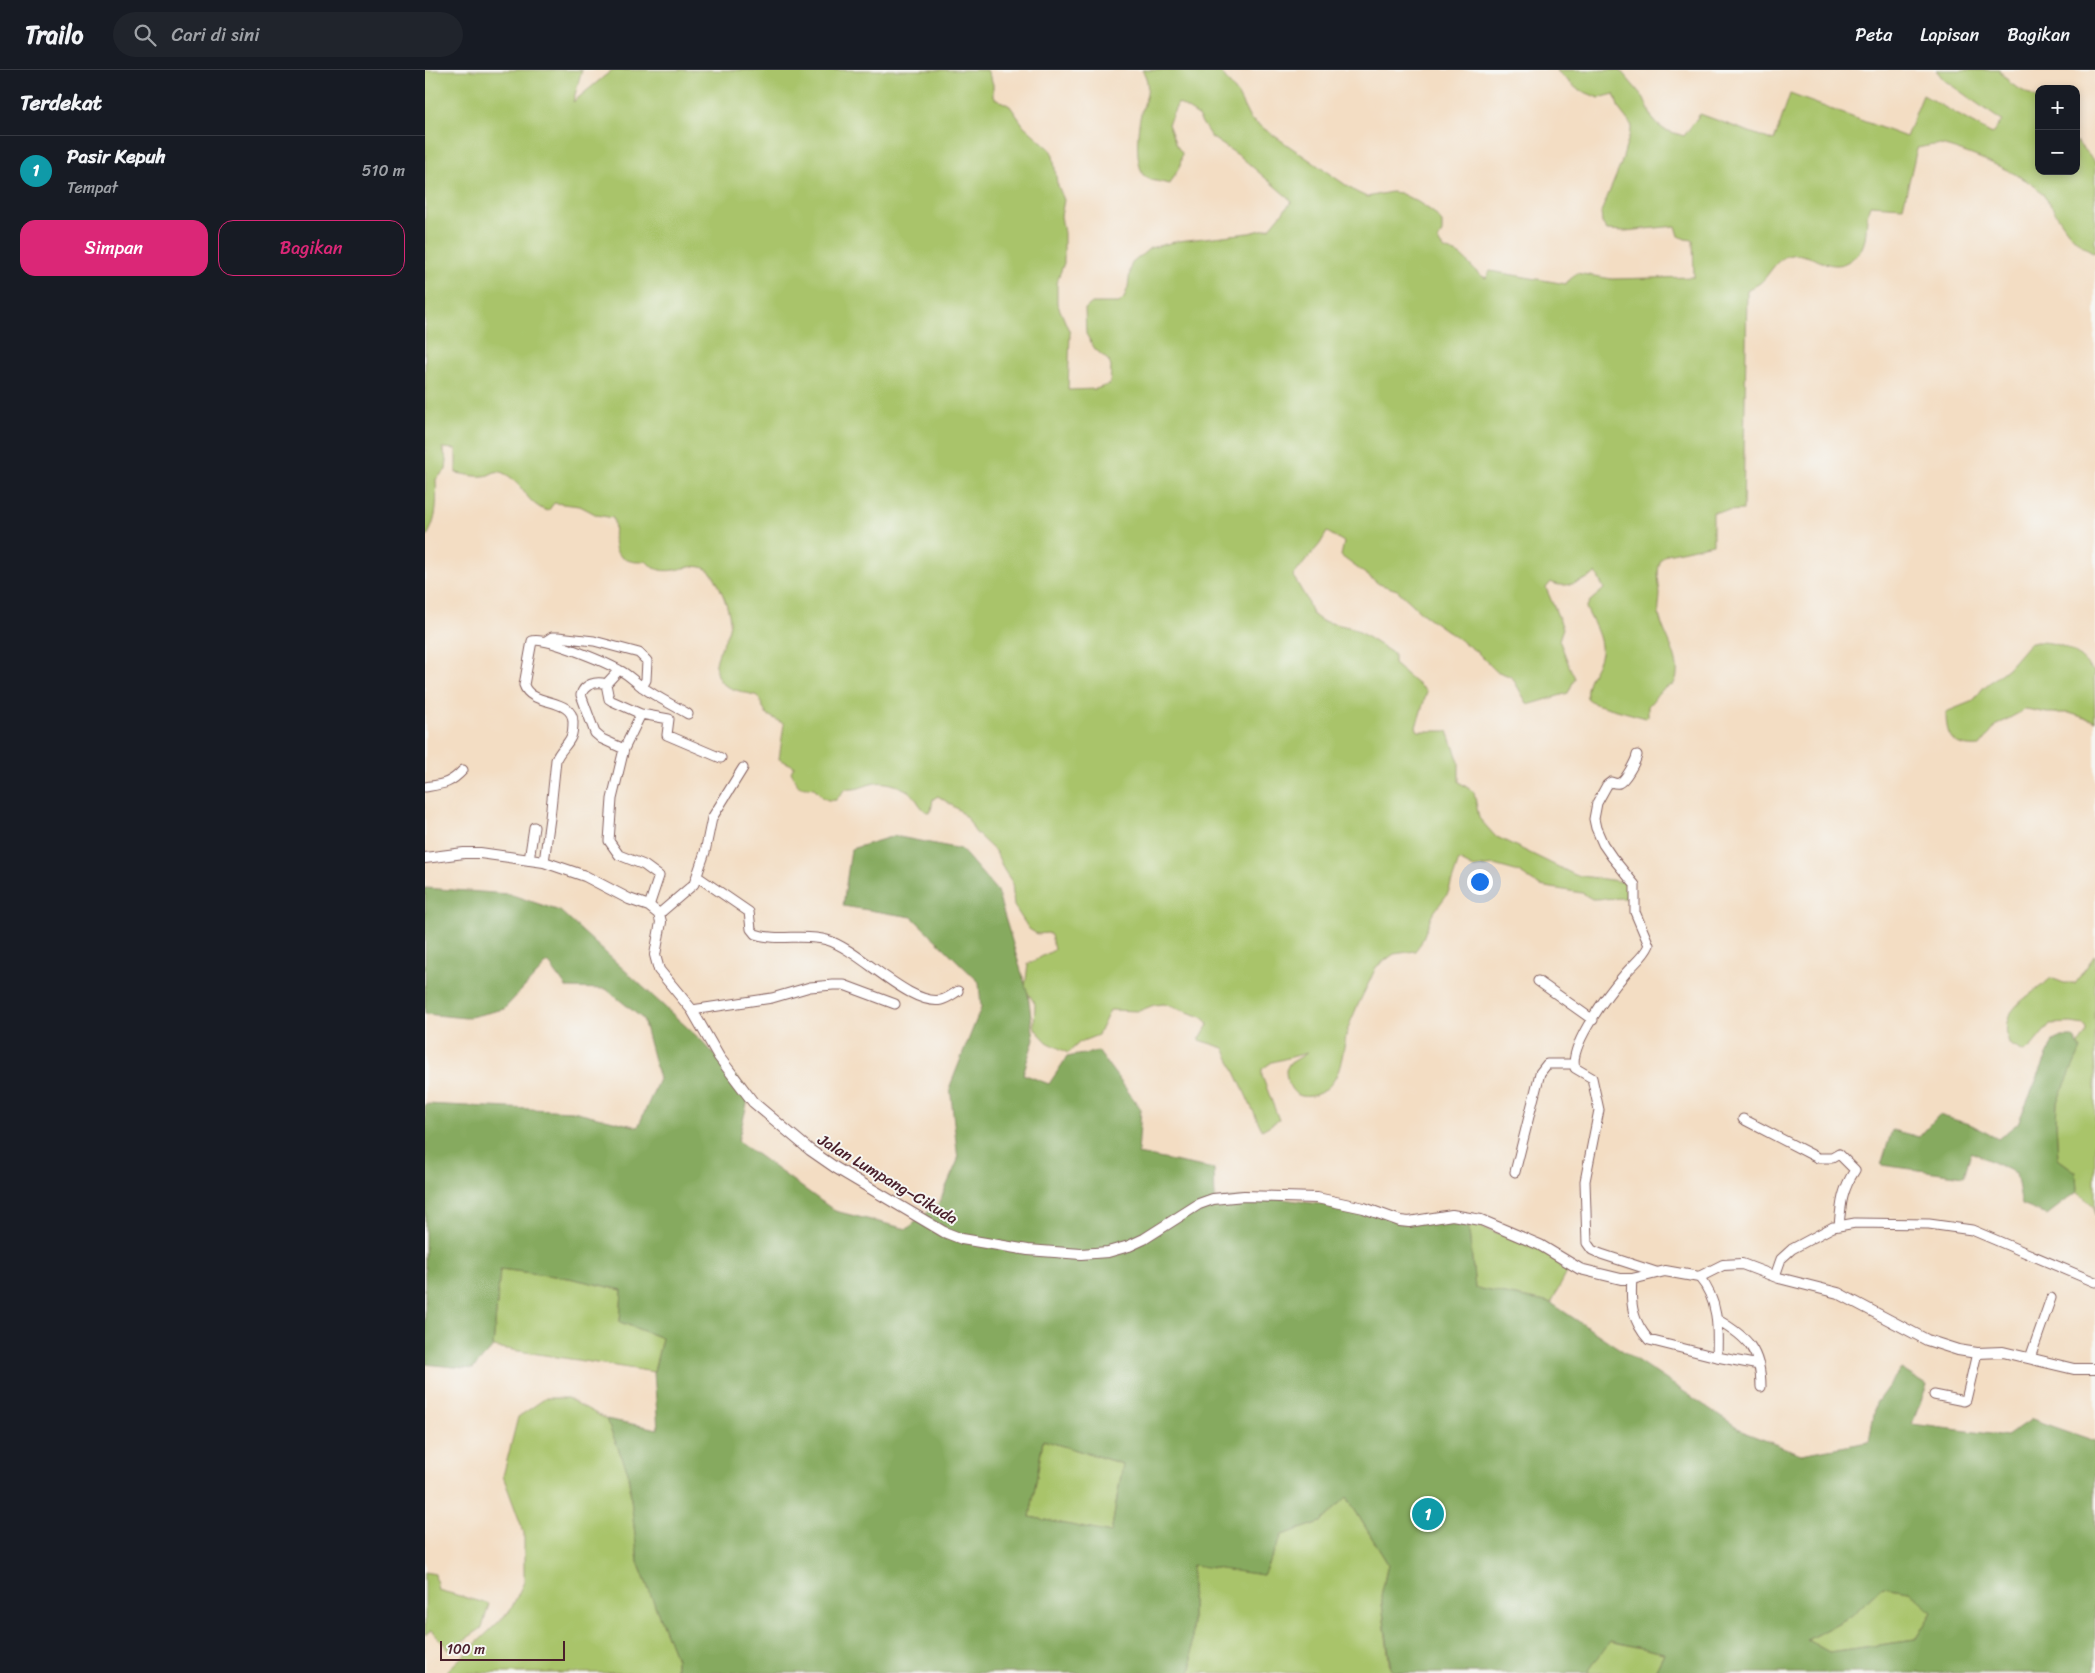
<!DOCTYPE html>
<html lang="id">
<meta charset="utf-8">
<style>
body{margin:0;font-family:Sriracha,sans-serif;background:#20242c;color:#f1f3f6}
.controls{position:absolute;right:15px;top:15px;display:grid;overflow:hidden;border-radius:10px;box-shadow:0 2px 8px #0003}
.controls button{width:45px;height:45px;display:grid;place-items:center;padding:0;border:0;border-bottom:1px solid #363941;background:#171b24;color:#f1f3f6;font:25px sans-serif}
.scale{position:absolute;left:15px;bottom:12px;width:125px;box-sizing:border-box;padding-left:5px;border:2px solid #4a1f2b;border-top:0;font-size:14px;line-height:18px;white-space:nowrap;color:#4a1f2b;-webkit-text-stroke:4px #f6f6f2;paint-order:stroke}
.you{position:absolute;left:1054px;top:811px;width:18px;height:18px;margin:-12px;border:4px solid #fff;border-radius:50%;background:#1a73e8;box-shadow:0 0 0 8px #1a73e833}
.badge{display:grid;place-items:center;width:32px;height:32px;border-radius:50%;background:#db2777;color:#fff;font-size:16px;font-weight:700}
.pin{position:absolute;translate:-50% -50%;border:2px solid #fff;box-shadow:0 1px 5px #0006}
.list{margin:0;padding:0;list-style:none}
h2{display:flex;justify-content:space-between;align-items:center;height:65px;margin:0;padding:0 20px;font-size:21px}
h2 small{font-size:16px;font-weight:400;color:#9ea1a6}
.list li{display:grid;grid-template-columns:32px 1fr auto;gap:15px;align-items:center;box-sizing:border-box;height:70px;padding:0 20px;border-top:1px solid #363941}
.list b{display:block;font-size:19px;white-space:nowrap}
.list p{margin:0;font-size:16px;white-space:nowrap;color:#9ea1a6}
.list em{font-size:16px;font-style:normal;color:#9ea1a6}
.actions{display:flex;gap:10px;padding:15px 20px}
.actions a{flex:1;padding:11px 0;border:1px solid #db2777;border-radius:15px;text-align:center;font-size:18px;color:#db2777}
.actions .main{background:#db2777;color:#fff}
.icon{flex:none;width:28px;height:28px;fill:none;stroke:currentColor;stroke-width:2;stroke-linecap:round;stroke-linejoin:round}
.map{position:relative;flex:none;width:1670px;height:1603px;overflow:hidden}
header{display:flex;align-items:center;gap:30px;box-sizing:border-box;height:70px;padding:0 25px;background:#171b24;border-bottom:1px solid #363941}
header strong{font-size:24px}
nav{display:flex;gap:28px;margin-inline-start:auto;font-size:18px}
.search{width:350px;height:45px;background:#20242c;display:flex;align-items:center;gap:12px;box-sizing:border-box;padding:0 18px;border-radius:28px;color:#9ea1a6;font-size:19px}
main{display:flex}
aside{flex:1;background:#171b24}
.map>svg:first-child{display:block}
.green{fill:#a9c46a;stroke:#7a724a}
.forest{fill:#86aa5e;stroke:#686444;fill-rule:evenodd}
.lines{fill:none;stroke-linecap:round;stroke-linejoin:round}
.minor-casing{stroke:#856260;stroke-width:11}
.tertiary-casing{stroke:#856260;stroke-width:12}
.minor{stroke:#fff;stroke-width:9}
.tertiary{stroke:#fff;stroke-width:10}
.labels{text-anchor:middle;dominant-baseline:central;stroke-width:4;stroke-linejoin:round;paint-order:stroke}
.street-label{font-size:16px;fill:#4a1f2b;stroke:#f6f6f2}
</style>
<header>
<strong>Trailo</strong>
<div class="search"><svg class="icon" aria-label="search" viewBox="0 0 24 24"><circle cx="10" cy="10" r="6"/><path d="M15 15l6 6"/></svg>Cari di sini</div>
<nav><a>Peta</a><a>Lapisan</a><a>Bagikan</a></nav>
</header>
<main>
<aside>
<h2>Terdekat<small></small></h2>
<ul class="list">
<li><span class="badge" style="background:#0f9aa8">1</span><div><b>Pasir Kepuh</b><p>Tempat</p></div><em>510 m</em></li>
</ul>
<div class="actions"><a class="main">Simpan</a><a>Bagikan</a></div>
</aside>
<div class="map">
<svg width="1670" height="1603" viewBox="0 0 1670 1603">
<rect width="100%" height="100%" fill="#f6f6f2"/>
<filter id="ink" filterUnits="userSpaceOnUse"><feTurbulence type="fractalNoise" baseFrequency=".02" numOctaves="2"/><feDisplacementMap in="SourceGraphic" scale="10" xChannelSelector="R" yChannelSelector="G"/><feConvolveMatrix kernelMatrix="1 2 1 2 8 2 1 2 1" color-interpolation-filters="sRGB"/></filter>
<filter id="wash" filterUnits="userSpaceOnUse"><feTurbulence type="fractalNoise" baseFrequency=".0096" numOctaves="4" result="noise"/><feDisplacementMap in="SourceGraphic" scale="20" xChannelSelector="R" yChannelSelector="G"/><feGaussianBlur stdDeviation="1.12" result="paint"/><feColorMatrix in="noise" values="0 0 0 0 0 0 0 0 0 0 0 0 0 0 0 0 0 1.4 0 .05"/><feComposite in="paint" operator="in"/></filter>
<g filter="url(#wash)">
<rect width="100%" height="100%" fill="#f3ddc3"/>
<!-- green -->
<path class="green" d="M 0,0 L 157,0 L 148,32 L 187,0 L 562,0 L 568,14 L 568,27 L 585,36 L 599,56 L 625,79 L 628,85 L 632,113 L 639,130 L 636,146 L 639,163 L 639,193 L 632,211 L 632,233 L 645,263 L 643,320 L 671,319 L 685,314 L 686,297 L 684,291 L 670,279 L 661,264 L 660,239 L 667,233 L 694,233 L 699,228 L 703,217 L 706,194 L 725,178 L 753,171 L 824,163 L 845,158 L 867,131 L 816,87 L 786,67 L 772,45 L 753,33 L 743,54 L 751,75 L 757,83 L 755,96 L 745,114 L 726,110 L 718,105 C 711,91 712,69 714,54 C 716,35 730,19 717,0 L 794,0 L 813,25 L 825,49 L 931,122 L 942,127 L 966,122 L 975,123 L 993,132 L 1008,142 L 1017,152 L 1017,162 L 1013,170 C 1018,183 1026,179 1036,186 C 1045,193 1049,203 1061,208 L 1065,201 L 1141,214 L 1151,203 L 1187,209 L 1269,207 L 1268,170 L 1260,169 L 1254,166 L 1251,156 L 1200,161 L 1182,160 L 1177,153 L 1176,142 L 1196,94 L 1207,56 L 1194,39 L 1189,24 L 1174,28 L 1152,19 L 1131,0 L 1195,0 L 1219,28 L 1227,48 L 1233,55 L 1240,60 L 1259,66 L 1275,44 L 1349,71 L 1365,24 L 1481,67 L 1498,25 L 1567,64 L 1577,51 L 1519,10 L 1511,0 L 1574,0 L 1586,14 L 1614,30 L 1614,101 L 1651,101 L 1651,71 L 1670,92 L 1670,183 C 1642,170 1633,142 1615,121 C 1601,105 1536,79 1515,75 C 1508,74 1499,77 1492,78 L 1478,137 L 1445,135 C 1439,149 1444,166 1436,180 C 1435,183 1430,185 1428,188 C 1406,207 1389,181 1366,185 C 1351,187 1345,205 1335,213 C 1331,216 1326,218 1322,221 L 1318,440 L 1288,442 L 1288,474 L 1242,484 C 1229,491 1234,513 1235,524 C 1235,531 1233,538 1234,544 C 1237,564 1262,595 1248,615 C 1230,621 1235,624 1223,636 L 1223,646 L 1221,648 L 1170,634 L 1162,628 C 1159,610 1173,599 1176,583 C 1178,568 1167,551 1161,538 L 1165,531 L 1179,519 L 1171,503 C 1160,511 1138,520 1126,512 L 1121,518 L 1138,558 L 1134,570 C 1140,583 1143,596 1150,608 L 1143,623 L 1103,635 L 1087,607 L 1071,601 L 1052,582 L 998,544 L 972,520 L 954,514 L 916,486 L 919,472 L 902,462 L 895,474 L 868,506 L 881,528 L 887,544 L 897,551 L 928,558 L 969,584 L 969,594 L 1002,622 L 991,657 L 993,661 L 1023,661 L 1034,692 L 1034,712 L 1049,722 L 1054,748 L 1070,766 L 1150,805 L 1200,812 L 1207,816 L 1205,828 L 1167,829 L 1157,823 L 1115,816 L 1094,802 L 1069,795 L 1049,798 L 1034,790 L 1023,823 L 1007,845 L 996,873 L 990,881 L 969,884 L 951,897 C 943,916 933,933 925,953 C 915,978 921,1014 890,1025 C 884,1027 877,1027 871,1024 C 864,1018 861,1009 861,1000 L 864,994 L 882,983 L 847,992 L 837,999 L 837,1006 L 854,1050 L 837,1060 L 799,978 L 774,970 L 784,953 L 777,947 L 739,934 L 729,935 L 714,941 L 685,940 L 673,965 L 655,972 L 643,983 L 622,972 L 611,960 L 609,955 L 610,934 L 600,918 L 603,894 L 629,880 L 626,865 L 623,863 L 612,864 L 604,859 L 589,836 L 587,812 L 579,800 L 571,782 L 550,762 L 545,752 L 534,740 L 513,726 L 508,729 L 506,741 L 504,743 C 493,738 492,726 483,721 C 473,715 458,710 446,714 C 435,717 433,720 420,719 L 411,730 C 398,732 397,725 389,718 C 368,715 377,721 366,702 L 369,696 L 354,689 L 359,654 L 341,644 L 333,626 C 323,623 305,620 297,613 C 279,595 305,570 305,551 C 304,538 296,519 290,508 C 273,479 243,517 221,491 C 214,493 205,492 198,488 C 183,479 193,461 188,448 L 172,445 L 155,436 L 129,433 L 123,441 C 100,435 98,410 76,402 C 68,400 66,406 58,406 C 50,407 39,404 31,403 L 31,379 L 17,378 L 22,390 L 21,400 L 11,409 C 12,432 13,450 0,469 Z
M 1611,572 C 1638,572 1652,581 1669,602 L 1670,651 L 1644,643 L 1623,643 L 1601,639 L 1572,655 L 1555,676 C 1527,678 1521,667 1521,642 L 1548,631 L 1558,618 L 1583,598 L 1604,574 Z
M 1670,885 L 1670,1145 L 1669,1136 L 1652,1122 L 1651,1102 L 1633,1089 L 1631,1053 L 1632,1032 L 1655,979 L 1654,974 C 1658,967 1664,962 1659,955 L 1646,953 L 1625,954 L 1606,977 L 1599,982 L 1584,974 C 1572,938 1604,928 1626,908 L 1639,913 L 1650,913 Z
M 1043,1152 L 1110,1177 L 1145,1197 L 1126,1233 L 1050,1218 Z
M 75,1199 L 144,1208 L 197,1220 L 195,1252 L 237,1268 L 229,1302 L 68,1277 Z
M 121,1328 L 142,1328 L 181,1349 L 203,1401 L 213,1492 L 251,1589 L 251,1603 L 20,1603 L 85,1541 L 99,1512 L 99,1463 L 78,1406 L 93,1347 Z
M 618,1370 L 698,1394 L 686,1463 L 605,1447 Z
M 922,1427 L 963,1494 L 956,1526 L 965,1599 L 978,1603 L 765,1603 L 767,1594 L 767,1494 L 838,1505 L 857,1465 L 896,1452 Z
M 0,1502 L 10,1504 L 13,1520 L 64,1534 L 57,1558 L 24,1580 L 6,1560 L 0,1565 Z
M 1457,1517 L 1484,1521 L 1507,1542 L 1490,1570 L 1404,1582 L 1382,1570 L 1426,1546 Z
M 1184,1571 L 1239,1583 L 1229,1603 L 1162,1603 Z"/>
<!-- forest -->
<path class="forest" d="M 469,766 L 536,779 L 572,821 L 603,924 L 609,969 L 598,1004 L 624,1014 L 642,987 L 673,981 L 716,1039 L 713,1084 L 789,1099 L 790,1129 L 843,1127 L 945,1141 L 976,1153 L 1026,1149 L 1043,1152 L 1050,1218 L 1126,1233 L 1321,1363 L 1376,1384 L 1444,1372 L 1451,1333 L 1476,1299 L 1502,1315 L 1487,1354 L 1582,1366 L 1607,1349 L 1670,1371 L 1670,1603 L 1229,1603 L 1239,1583 L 1185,1571 L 1162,1603 L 978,1603 L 966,1600 L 956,1526 L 963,1494 L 922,1427 L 896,1452 L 857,1465 L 838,1505 L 767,1495 L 767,1594 L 765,1603 L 251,1603 L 251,1589 L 213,1492 L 203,1402 L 181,1349 L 233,1359 L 229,1302 L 237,1268 L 195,1252 L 197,1220 L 144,1208 L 75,1199 L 68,1277 L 48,1299 L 0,1294 L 0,1034 L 148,1041 L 213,1057 L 234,1009 L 218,949 L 181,919 L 142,918 L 123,892 L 79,939 L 41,948 L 0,944 L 0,818 L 84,824 L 135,841 L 277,971 L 325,1022 L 313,1071 L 410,1141 L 482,1159 L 514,1133 L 533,1090 L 525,1016 L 556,938 L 554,912 L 487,847 L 418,836 L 426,779 ZM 618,1370 L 698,1394 L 686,1463 L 605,1447 ZM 1457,1517 L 1484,1521 L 1507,1542 L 1490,1570 L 1404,1582 L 1382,1570 L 1426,1546 Z
M 1636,967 L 1648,967 L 1656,979 L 1632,1032 L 1631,1053 L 1633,1089 L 1651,1102 L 1652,1122 L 1622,1145 L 1597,1135 L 1591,1103 L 1546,1082 L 1539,1106 L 1456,1095 L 1467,1060 L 1494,1067 L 1514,1045 L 1547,1055 L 1573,1069 L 1593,1053 L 1628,971 Z"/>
</g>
<g filter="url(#ink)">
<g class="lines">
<defs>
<path id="minor" d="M 121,571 L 127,567 L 133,567 L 169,571 L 214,583 L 222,591 L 221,610 L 217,617
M 194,600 L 181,614 C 171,611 159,614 156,625 L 170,663 L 177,669 L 199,679 L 187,729 L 184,771 L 194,785 L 219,795 L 234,806 L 224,836
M 181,614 L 184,629 L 187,631 L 216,644 L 244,649 L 242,665 L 296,688
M 199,679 L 216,644
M 1212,685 C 1211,691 1200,711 1194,713 C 1192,714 1189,713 1186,712 L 1182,715 L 1172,733 L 1169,749 L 1171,758 L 1178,774 L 1187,787 L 1210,815 L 1210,842 L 1224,875 C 1219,887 1208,894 1200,904 C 1185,921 1143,976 1150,998 L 1167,1008 L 1174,1040 L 1160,1111 L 1162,1173 L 1167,1180 L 1176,1184 L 1231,1202
M 0,717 C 18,714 25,714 38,700
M 104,790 L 109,757
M 119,792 L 125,748 L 131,690 C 134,681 142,676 146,667 C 148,662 148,657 148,652 C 148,627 106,637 99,615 L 107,571 C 119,566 180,592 194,600 C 203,604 209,611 216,616 C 231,627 248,635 263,644
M 273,807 L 324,842 L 326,859 L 330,864 C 352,872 379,863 402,870 C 435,880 484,936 516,930 C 522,929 528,924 533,921
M 234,844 L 269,814 L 280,782 L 287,748 L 318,698
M 1113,911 L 1168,950
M 267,940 L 347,928 L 385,917 L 408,915 L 419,915 L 470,934
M 1318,1049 L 1393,1088 L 1407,1088 L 1414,1084 L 1430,1100 C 1417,1120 1416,1133 1414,1156
M 1090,1102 L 1115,1003 L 1122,994 L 1149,994
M 1350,1206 L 1356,1189 L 1367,1179 L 1408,1157 L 1430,1153 L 1504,1154 L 1547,1160 L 1670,1212
M 1207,1209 C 1205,1233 1207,1251 1224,1270 L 1292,1287 C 1293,1258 1294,1230 1274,1207
M 1293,1250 C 1322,1267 1336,1280 1336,1317
M 1292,1287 L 1334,1295
M 1605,1288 L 1626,1228
M 1509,1325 L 1539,1331 L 1541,1330 L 1552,1283"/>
<path id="tertiary" d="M 0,788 L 39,783 L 55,783 L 119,792 L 160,806 L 204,829 L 224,836 L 234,844 L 236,852 L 230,885 L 234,900 L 267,940 L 294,987 L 328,1032 L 385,1080 L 411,1098 L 519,1162 L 537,1169 L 603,1180 L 656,1184 L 683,1182 L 704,1176 L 719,1169 L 774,1134 L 788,1129 L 819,1126 L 892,1128 L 939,1138 L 975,1151 L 984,1152 L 1027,1145 L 1056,1150 L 1115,1175 L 1155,1199 L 1196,1209 L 1207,1209 L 1240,1201 L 1274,1207 L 1298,1195 L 1317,1194 L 1354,1208 L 1413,1223 L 1502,1270 L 1533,1280 L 1552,1283 L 1578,1282 L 1649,1299 L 1670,1299"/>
</defs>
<!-- minor casing -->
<use href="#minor" class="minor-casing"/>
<!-- tertiary casing -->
<use href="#tertiary" class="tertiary-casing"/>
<!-- minor -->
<use href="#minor" class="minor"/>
<!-- tertiary -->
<use href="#tertiary" class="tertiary"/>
</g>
</g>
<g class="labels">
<!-- street labels -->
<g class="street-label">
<text transform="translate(463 1109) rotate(31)">Jalan Lumpang–Cikuda</text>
</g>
</g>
</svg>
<div class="controls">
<button>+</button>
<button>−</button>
</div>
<div class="scale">100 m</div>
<div class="you"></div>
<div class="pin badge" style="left:1003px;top:1444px;background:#0f9aa8">1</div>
</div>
</main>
